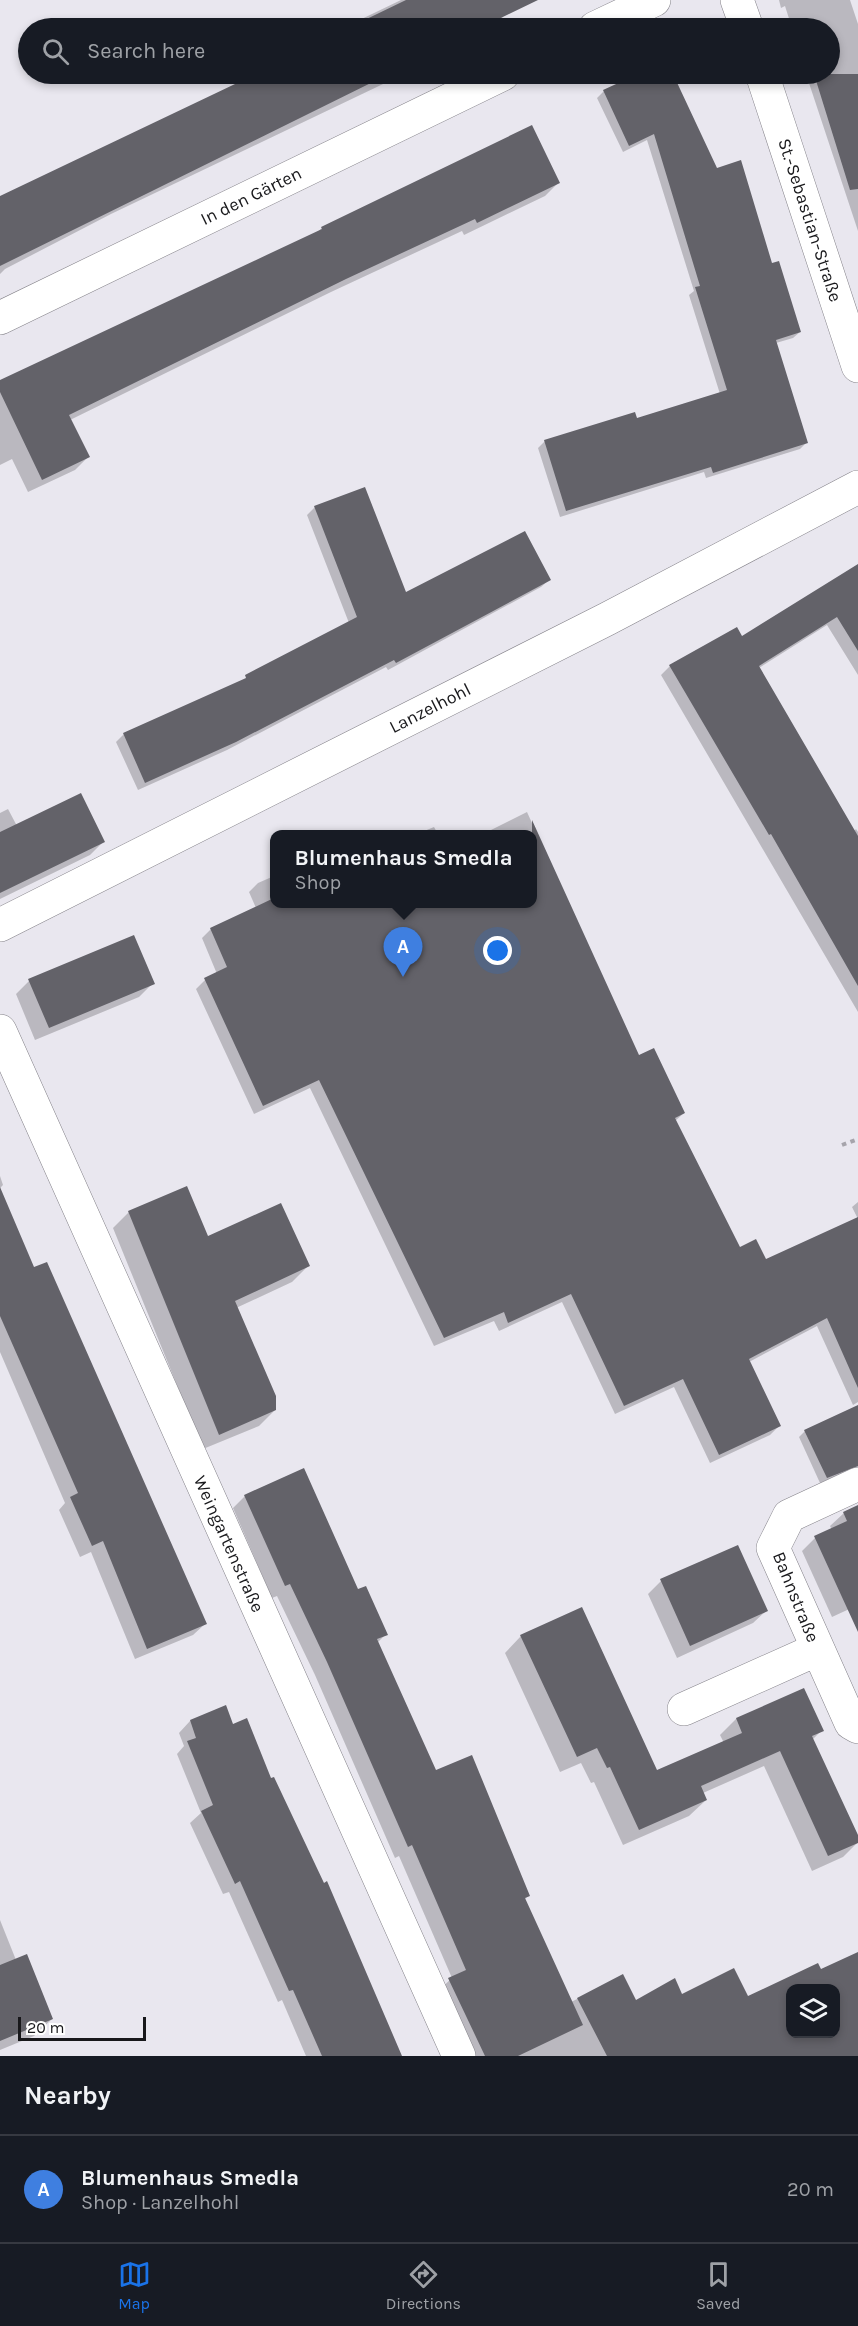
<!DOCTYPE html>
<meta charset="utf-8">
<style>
body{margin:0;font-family:Karla,sans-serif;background:#20242c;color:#f1f3f6}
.controls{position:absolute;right:18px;bottom:18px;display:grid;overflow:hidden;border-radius:12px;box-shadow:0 3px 9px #0003}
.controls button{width:54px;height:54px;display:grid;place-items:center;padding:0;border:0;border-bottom:2px solid #363941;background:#171b24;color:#f1f3f6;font:30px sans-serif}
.scale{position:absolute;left:18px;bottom:15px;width:128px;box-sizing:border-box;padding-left:6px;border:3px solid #18181b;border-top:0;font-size:16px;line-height:21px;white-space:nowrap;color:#18181b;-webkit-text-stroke:4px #fff;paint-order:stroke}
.you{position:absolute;left:498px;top:951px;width:21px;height:21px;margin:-15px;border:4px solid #fff;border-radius:50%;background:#1a73e8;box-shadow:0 0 0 9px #1a73e833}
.badge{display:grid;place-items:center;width:39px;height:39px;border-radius:50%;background:#1a73e8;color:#fff;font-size:20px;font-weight:700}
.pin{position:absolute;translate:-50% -50px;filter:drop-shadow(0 2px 3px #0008)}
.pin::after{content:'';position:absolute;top:32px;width:21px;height:18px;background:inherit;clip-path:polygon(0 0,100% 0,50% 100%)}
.popup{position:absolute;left:270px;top:830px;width:267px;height:78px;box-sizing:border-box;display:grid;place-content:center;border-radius:12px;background:#171b24;filter:drop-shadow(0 2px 4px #0005);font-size:20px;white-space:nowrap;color:#9ea1a6}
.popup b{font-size:22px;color:#f1f3f6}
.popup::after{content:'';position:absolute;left:50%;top:100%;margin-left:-12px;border:12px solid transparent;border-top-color:#171b24}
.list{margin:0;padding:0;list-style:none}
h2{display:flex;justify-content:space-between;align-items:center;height:78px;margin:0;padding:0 24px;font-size:26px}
h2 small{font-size:20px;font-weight:400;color:#9ea1a6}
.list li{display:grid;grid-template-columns:39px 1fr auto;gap:18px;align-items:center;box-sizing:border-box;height:108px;padding:0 24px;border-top:2px solid #363941}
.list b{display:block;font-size:22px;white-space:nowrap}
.list p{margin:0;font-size:20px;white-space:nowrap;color:#9ea1a6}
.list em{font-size:20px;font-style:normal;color:#9ea1a6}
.icon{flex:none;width:33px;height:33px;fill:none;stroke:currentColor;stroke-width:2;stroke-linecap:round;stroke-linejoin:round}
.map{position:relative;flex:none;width:858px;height:2056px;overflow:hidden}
.search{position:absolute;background:#171b24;box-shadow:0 3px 9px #0003;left:18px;right:18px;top:18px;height:66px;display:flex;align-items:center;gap:15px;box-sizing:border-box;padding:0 21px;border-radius:33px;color:#9ea1a6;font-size:22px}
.sheet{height:186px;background:#171b24}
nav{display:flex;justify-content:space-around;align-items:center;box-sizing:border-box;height:84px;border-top:2px solid #363941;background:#171b24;font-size:16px;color:#9ea1a6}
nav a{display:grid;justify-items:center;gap:3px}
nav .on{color:#1a73e8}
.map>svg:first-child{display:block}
.shadow{fill:#0003;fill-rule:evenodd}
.building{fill:#636269;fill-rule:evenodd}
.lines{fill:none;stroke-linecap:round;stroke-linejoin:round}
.street-casing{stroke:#848289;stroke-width:34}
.path{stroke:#a6a4ab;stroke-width:4;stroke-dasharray:4.5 4.5;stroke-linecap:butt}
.street{stroke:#fff;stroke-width:33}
.labels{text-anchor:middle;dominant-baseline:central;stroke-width:6;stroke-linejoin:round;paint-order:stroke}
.street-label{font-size:18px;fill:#18181b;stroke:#fff}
</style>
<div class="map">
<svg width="858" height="2056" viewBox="0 0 858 2056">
<rect width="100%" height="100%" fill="#e9e7ef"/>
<!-- shadow -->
<path class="shadow" d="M 401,0 L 494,0 L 503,19 L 493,28 L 343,28 Z
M 779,0 L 850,0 L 858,24 L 858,231 L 806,74 L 830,74 L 830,28 L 792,28 L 785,6 L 781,8 Z
M 258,74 L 404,74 L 111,214 L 5,269 L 0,274 L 0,198 Z
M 641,74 L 671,74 L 716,169 L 771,265 L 800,332 L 793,338 L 776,343 L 807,442 L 800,449 L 706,478 L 704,472 L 560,517 L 538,448 L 545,441 L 636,420 L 720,394 L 689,295 L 694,291 L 647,140 L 623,152 L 597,98 L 604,91 Z
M 558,183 L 545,196 L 464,235 L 462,231 L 331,292 L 70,420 L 88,457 L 75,470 L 28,492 L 12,459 L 0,465 L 0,381 L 315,234 L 322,228 Z
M 315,507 L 405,594 L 549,580 L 541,587 L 388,670 L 386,667 L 227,750 L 138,790 L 116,742 L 124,734 L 241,682 L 349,623 L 307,515 Z
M 858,566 L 858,675 L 827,625 L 759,668 L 854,831 L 856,829 L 858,832 L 858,1012 L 661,675 L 670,666 L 742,638 Z
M 8,809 L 17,826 L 103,842 L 90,855 L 0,899 L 0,813 Z
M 527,812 L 638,1057 L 684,1113 L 675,1121 L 739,1249 L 765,1261 L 858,1219 L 852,1207 L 858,1202 L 858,1402 L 853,1405 L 817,1326 L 749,1362 L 779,1426 L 770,1435 L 710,1463 L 674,1387 L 615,1414 L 562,1302 L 499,1331 L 494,1321 L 434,1346 L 310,1088 L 254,1114 L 196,989 L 205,980 L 217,974 L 202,938 L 211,929 L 256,908 L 249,892 L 258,883 L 274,876 L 274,904 L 532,904 L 532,834 L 483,834 Z
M 434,827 L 438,834 L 417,834 Z
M 29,981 L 153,983 L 139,997 L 35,1040 L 16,994 Z
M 0,1176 L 3,1185 L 0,1188 Z
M 186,1188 L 208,1238 L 308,1266 L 292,1282 L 236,1308 L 275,1410 L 259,1426 L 203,1449 L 113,1228 L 129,1212 Z
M 0,1190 L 33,1269 L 205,1624 L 193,1635 L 135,1659 L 91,1552 L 80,1557 L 59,1510 L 65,1503 L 0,1352 Z
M 805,1431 L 858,1449 L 858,1473 L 843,1473 L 820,1483 L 799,1437 Z
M 245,1496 L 357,1591 L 386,1634 L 377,1643 L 435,1772 L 528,1896 L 524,1900 L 571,2002 L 622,1977 L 636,2002 L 682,1996 L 747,1998 L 820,1971 L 858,1953 L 858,2056 L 467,2056 L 437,1992 L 452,1978 L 399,1856 L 395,1858 L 315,1675 L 277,1596 L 272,1598 L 233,1508 ZM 790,1988 L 836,1988 L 836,2034 L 790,2034 Z
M 858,1506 L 858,1605 L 832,1617 L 802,1551 L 815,1538 L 832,1530 L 830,1526 L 844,1513 Z
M 661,1581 L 767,1610 L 753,1623 L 677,1658 L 648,1594 Z
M 521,1636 L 657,1772 L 724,1743 L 720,1735 L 736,1719 L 803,1690 L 822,1730 L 812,1740 L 858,1842 L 843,1857 L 812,1871 L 764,1766 L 703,1793 L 706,1800 L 689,1816 L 623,1845 L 594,1782 L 591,1783 L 581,1763 L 560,1772 L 505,1653 Z
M 190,1721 L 232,1726 L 270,1780 L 401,2056 L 306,2056 L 282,2000 L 278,2002 L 229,1892 L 223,1894 L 190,1823 L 201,1813 L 177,1754 L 184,1746 L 179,1733 Z
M 0,1920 L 16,1960 L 52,2019 L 34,2036 L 0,2050 Z"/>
<!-- building -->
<path class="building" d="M 406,0 L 538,0 L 480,28 L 348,28 Z
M 256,74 L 389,74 L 0,266 L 0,196 Z
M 638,74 L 673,74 L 717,168 L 741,160 L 772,263 L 779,261 L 801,332 L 776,340 L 808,443 L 713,473 L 711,467 L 566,511 L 544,440 L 635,412 L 637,418 L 727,390 L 695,287 L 700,286 L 654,134 L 629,146 L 603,90 Z
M 814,74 L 858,74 L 858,189 L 850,190 Z
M 532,125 L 560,183 L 477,223 L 475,219 L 346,279 L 69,415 L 90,457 L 42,480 L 0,392 L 0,380 L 322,229 L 321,227 Z
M 365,487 L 406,592 L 525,531 L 551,580 L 396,663 L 394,660 L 236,742 L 145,783 L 123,733 L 246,678 L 245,675 L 357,617 L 314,506 Z
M 858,564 L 858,651 L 837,617 L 759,666 L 858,836 L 858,986 L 771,834 L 769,835 L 669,665 L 737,627 L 742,636 Z
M 81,793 L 105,842 L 0,893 L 0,832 Z
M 532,820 L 639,1055 L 654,1048 L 685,1113 L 675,1118 L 740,1247 L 756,1239 L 766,1259 L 858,1217 L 858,1388 L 827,1318 L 749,1359 L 781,1426 L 719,1455 L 683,1379 L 624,1406 L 571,1294 L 508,1323 L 504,1312 L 444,1338 L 319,1080 L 263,1106 L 204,978 L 227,967 L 210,928 L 274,898 L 274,903 L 532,903 Z
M 134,935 L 155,984 L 49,1028 L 28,979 Z
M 187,1186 L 208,1236 L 281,1203 L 310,1266 L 235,1301 L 276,1396 L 276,1410 L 219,1435 L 128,1211 Z
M 0,1187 L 34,1267 L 47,1262 L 207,1624 L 147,1649 L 103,1541 L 92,1546 L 70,1497 L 78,1493 L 0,1316 Z
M 858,1405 L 858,1466 L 827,1478 L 804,1430 Z
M 304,1468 L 358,1589 L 366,1586 L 388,1635 L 377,1639 L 436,1770 L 472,1755 L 530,1896 L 525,1898 L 583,2025 L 518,2056 L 485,2056 L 448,1978 L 466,1970 L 412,1845 L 408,1847 L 327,1662 L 290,1584 L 285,1586 L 244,1495 Z
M 858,1505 L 858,1632 L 814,1536 L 847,1521 L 843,1512 Z
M 738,1545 L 768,1611 L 690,1646 L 660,1579 Z
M 582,1607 L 657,1770 L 742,1733 L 736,1718 L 804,1688 L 824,1731 L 812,1736 L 858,1835 L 858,1843 L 828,1856 L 780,1751 L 701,1786 L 707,1800 L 639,1830 L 610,1767 L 607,1768 L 597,1748 L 577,1757 L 520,1635 Z
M 226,1705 L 233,1724 L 247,1718 L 271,1778 L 274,1777 L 324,1883 L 327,1881 L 402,2056 L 322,2056 L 293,1990 L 289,1991 L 240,1881 L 235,1884 L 201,1811 L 213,1805 L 187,1741 L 196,1738 L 190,1720 Z
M 858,1952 L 858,2056 L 607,2056 L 577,1998 L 623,1974 L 636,2000 L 675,1978 L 682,1994 L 734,1968 L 748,1996 L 818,1963 L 821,1969 ZM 790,1989 L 836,1989 L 836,2034 L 790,2034 Z
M 27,1954 L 53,2019 L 0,2041 L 0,1965 Z"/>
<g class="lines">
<defs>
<path id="street" d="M 737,0 L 747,28
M 595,28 L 654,0
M 762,74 L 858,366
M 0,318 L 503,74
M 0,925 L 607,619 L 858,487
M 0,1031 L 459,2056
M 858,1484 L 789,1516 L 773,1548 L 851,1723 L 858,1727
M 684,1709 L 818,1649"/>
</defs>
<!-- street casing -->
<use href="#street" class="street-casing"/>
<!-- path -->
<path class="path" d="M 842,1145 L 858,1139"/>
<!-- street -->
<use href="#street" class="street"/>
</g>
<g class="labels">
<!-- street labels -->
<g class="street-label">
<text transform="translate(251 196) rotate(-26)">In den Gärten</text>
<text transform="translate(810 220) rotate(72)">St.-Sebastian-Straße</text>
<text transform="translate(430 708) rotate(-27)">Lanzelhohl</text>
<text transform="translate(229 1544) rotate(66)">Weingartenstraße</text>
<text transform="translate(796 1597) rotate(68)">Bahnstraße</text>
</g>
</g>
</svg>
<div class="controls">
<button><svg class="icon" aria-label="layers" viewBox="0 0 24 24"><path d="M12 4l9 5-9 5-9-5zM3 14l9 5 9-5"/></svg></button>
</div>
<div class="scale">20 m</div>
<div class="you"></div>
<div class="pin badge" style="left:403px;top:977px;background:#3f7fe0">A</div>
<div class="popup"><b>Blumenhaus Smedla</b>Shop</div>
<div class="search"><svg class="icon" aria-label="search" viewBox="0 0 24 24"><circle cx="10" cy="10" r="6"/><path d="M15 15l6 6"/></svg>Search here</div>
</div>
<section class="sheet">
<h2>Nearby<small></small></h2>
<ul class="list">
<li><span class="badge" style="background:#3f7fe0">A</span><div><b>Blumenhaus Smedla</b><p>Shop · Lanzelhohl</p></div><em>20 m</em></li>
</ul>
</section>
<nav>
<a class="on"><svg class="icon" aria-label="map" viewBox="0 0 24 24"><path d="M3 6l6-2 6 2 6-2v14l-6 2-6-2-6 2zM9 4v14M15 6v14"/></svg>Map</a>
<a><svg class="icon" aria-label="directions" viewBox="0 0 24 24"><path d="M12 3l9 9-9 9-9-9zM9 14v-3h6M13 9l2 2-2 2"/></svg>Directions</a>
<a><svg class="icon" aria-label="saved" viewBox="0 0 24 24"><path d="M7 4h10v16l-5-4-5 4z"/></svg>Saved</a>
</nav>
